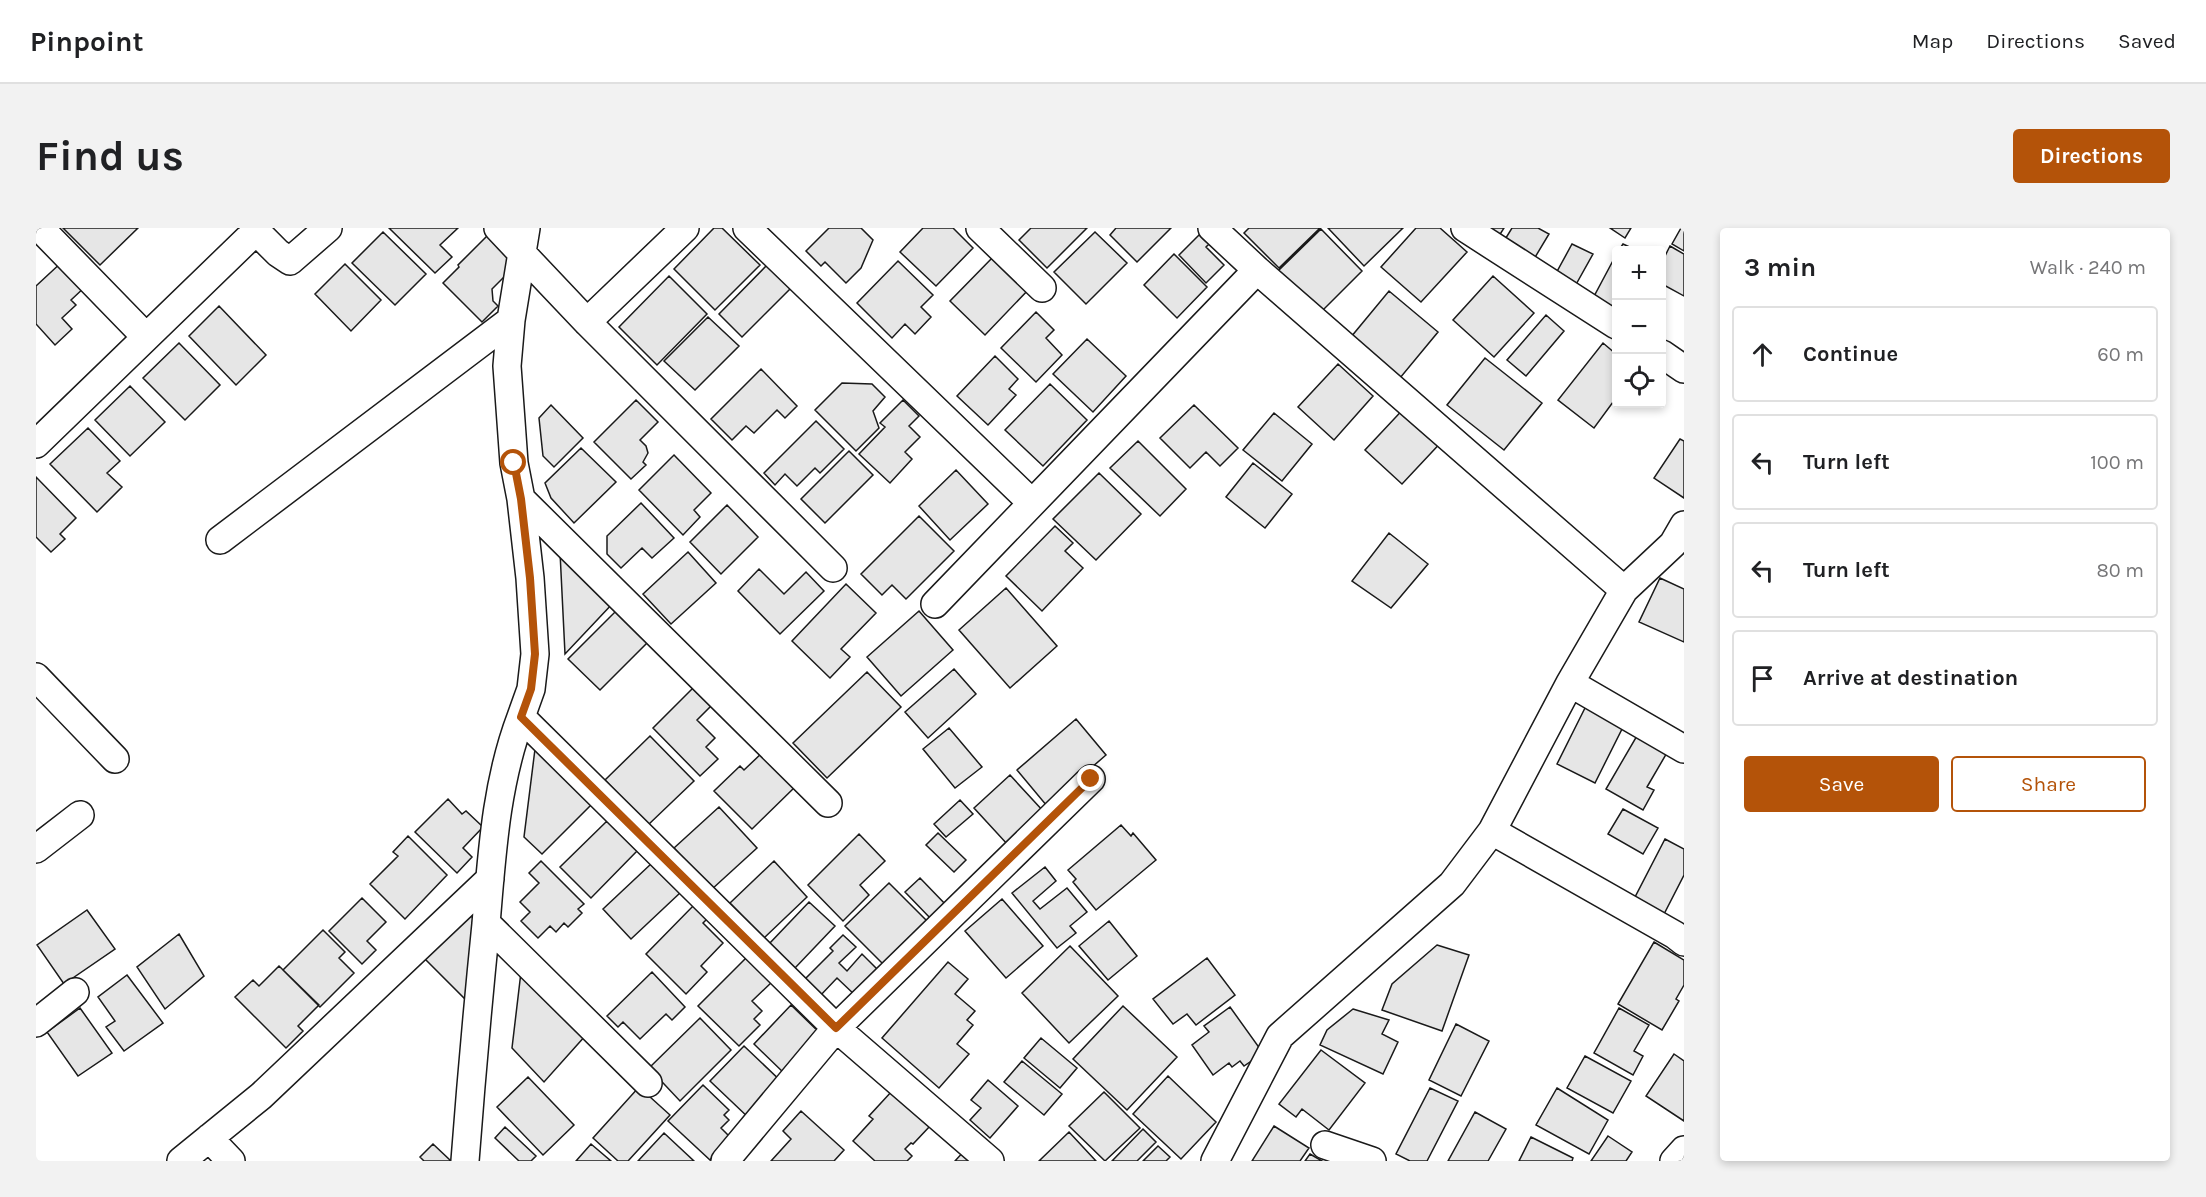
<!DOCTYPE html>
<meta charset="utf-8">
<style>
body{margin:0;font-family:Karla,sans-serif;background:#f2f2f2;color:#202124}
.controls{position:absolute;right:18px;top:18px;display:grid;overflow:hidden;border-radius:6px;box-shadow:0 3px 9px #0003}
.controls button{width:54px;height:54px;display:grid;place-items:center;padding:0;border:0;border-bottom:2px solid #e0e0e0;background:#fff;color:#202124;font:30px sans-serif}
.stop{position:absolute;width:18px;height:18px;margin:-14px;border:4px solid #b45309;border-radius:50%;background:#fff}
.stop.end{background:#b45309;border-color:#fff;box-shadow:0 2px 6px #0008}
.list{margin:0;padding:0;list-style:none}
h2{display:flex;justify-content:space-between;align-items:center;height:78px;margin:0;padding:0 24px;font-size:26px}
h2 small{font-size:20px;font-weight:400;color:#757577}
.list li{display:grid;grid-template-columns:39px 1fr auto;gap:18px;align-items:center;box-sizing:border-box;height:96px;margin:0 12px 12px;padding:0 12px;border:2px solid #e0e0e0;border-radius:6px}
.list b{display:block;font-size:22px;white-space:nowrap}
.list em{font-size:20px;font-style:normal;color:#757577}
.actions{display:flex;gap:12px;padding:18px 24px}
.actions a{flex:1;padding:14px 0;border:2px solid #b45309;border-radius:6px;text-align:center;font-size:21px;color:#b45309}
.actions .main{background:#b45309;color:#fff}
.icon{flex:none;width:33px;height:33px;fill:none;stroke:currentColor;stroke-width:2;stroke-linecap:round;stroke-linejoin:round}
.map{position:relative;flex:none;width:1648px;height:933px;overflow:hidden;border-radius:6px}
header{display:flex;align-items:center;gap:36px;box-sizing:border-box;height:84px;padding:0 30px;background:#fff;border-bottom:2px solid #e0e0e0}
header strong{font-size:28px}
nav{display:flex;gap:33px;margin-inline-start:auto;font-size:21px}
.intro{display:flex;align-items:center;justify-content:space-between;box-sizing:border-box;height:144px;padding:0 36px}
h1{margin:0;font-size:42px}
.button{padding:15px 27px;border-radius:6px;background:#b45309;color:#fff;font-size:21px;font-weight:700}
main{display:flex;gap:36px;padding:0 36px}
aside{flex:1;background:#fff;border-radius:6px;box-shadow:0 3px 9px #0003}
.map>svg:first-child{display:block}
.building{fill:#e6e6e6;stroke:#1a1a1a;stroke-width:1.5}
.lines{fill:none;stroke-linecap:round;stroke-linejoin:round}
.street-casing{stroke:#1a1a1a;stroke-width:30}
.street{stroke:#fff;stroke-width:27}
.route{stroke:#b45309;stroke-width:8}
</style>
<header>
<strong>Pinpoint</strong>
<nav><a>Map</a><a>Directions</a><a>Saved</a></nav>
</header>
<div class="intro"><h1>Find us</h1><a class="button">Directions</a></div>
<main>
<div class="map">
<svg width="1648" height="933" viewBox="0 0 1648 933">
<rect width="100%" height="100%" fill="#fff"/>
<!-- building -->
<path class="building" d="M 27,0 L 102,0 L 64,37 Z
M 353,0 L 422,0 L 404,17 L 416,29 L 399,45 Z
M 678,0 L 686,0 L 724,37 L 679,82 L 638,41 Z
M 793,0 L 825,0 L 837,12 L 825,40 L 810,55 L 789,34 L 785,38 L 770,23 Z
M 887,0 L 917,0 L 937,20 L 900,58 L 864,24 Z
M 995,0 L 1051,0 L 1011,40 L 983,12 Z
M 1080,0 L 1135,0 L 1101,34 L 1074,7 Z
M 1213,0 L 1284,0 L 1243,40 L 1208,5 Z
M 1292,0 L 1367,0 L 1328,38 Z
M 1380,0 L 1404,0 L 1431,24 L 1385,74 L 1345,39 Z
M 1450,0 L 1468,0 L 1463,8 Z
M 1476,0 L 1502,0 L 1513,6 L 1498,31 L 1468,13 Z
M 1574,0 L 1595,0 L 1589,10 Z
M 1645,0 L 1648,0 L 1648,23 L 1636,16 Z
M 1285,1 L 1326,43 L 1284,85 L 1242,43 Z
M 347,4 L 390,46 L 359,77 L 316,35 Z
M 1059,4 L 1091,35 L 1050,76 L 1018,44 Z
M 452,7 L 481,36 L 456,61 L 457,73 L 462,78 L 446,94 L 407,55 L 423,39 L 422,37 Z
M 1163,7 L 1173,16 L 1170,19 L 1188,37 L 1170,55 L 1143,27 Z
M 1536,16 L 1557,26 L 1538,60 L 1518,49 Z
M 1587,16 L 1600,22 L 1583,22 Z
M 1634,18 L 1648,26 L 1648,68 L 1626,56 L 1626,34 Z
M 1138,26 L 1171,59 L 1141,90 L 1108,57 Z
M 959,27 L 994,60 L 949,107 L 914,73 Z
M 1580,27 L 1580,79 L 1577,86 L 1555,74 Z
M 28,32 L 51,57 L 35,72 L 40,77 L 26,90 L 36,101 L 19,117 L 0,96 L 0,58 Z
M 862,33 L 897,67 L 885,79 L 895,89 L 879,106 L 869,96 L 856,110 L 821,75 Z
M 309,36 L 345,72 L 315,103 L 279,66 Z
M 732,36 L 756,59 L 706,109 L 683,86 Z
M 633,48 L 671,86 L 621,137 L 583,99 Z
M 1457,48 L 1498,85 L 1458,129 L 1417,92 Z
M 1353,63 L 1402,104 L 1364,150 L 1315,109 Z
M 183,78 L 230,127 L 200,157 L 153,108 Z
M 1000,84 L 1018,102 L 1010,110 L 1026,127 L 1000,154 L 965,120 Z
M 1510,87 L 1528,103 L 1490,148 L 1471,132 Z
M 672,89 L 703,118 L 659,162 L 628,133 Z
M 1051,111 L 1090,148 L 1057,184 L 1017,146 Z
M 143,115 L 184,157 L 149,192 L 107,150 Z
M 1567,115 L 1580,126 L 1580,170 L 1558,200 L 1522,172 Z
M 959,128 L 982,151 L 973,161 L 980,167 L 952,197 L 921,168 Z
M 1449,130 L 1506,175 L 1468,222 L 1411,177 Z
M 1302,136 L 1337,168 L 1298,212 L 1262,179 Z
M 725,141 L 761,178 L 749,190 L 741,182 L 718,205 L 710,198 L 696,212 L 675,191 Z
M 806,155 L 836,156 L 849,169 L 837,183 L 843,200 L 820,223 L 779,182 Z
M 1014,156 L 1051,192 L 1007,238 L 969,202 Z
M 94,158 L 129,194 L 94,228 L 59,192 Z
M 600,172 L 622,194 L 604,212 L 610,218 L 612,225 L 607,234 L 610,237 L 595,251 L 558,214 Z
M 867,172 L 883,188 L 873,198 L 884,209 L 869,224 L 876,231 L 854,255 L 823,226 L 849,199 L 844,195 Z
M 1373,175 L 1410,209 L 1366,256 L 1329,222 Z
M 515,177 L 547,210 L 518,239 L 507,228 L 503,190 Z
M 1158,177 L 1202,220 L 1184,238 L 1170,224 L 1154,240 L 1124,210 Z
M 1238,185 L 1276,216 L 1246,253 L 1207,222 Z
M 780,193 L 808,221 L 784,245 L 779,240 L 761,258 L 749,246 L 739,257 L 728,245 Z
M 52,200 L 84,233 L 71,245 L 86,259 L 61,284 L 14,236 Z
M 1644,211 L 1648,213 L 1648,270 L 1618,250 Z
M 1102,213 L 1150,261 L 1124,288 L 1074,240 Z
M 545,220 L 580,254 L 538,295 L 515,270 L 509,255 Z
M 813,223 L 837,247 L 789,295 L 765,271 Z
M 638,227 L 675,265 L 658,282 L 664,289 L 647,307 L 603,262 Z
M 1217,235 L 1256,266 L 1229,300 L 1190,269 Z
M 920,242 L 952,276 L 914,312 L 883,278 Z
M 1063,245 L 1105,286 L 1060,332 L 1017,291 Z
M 0,249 L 40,290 L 24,306 L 29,311 L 15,324 L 0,309 Z
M 605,275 L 638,310 L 616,330 L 606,320 L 585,340 L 571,326 L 571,308 Z
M 691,277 L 722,309 L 685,346 L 654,314 Z
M 883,288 L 918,323 L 870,371 L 856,357 L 846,367 L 825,346 Z
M 1019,298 L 1037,315 L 1029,323 L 1047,340 L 1006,383 L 970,348 Z
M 1353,305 L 1392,336 L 1355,380 L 1316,353 Z
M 524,324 L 578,374 L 529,426 Z
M 652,324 L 680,355 L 635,396 L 607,366 Z
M 723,341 L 748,366 L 770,344 L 788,363 L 744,406 L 702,363 Z
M 1624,350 L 1648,361 L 1648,414 L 1603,394 Z
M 810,356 L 840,385 L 805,421 L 814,429 L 794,450 L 756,413 Z
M 970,360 L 1021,418 L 974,460 L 923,402 Z
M 581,382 L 612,414 L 564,462 L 532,431 Z
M 883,383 L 917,422 L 865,468 L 831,429 Z
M 918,441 L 940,466 L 892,510 L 869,484 Z
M 831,444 L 865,479 L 791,550 L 757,515 Z
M 663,454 L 681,472 L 661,492 L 679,510 L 670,519 L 682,531 L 664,548 L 617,500 Z
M 1550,478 L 1588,497 L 1559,555 L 1521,536 Z
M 1040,491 L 1070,527 L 1011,578 L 981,542 Z
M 913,500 L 946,539 L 919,560 L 887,521 Z
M 1602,506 L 1632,523 L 1611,559 L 1618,562 L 1607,582 L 1570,561 Z
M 614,508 L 658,553 L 612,597 L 569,552 Z
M 499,521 L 555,577 L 506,626 L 488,609 Z
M 728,523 L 761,557 L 716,601 L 678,563 L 704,538 L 708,542 Z
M 974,547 L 1008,584 L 972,617 L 938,580 Z
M 412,571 L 426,586 L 430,583 L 447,599 L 427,620 L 436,629 L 421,645 L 379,604 Z
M 924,572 L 937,586 L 910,609 L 898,596 Z
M 683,579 L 721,620 L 675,662 L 638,620 Z
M 1587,581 L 1622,600 L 1607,626 L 1572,606 Z
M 571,593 L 601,623 L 555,670 L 524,639 Z
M 1085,597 L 1095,608 L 1097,605 L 1120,632 L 1060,682 L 1037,654 L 1040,651 L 1032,642 Z
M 902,605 L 930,632 L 918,644 L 890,617 Z
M 823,606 L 849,633 L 824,657 L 833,667 L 807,693 L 772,657 Z
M 372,608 L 411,647 L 369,691 L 334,656 L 362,628 L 357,624 Z
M 1629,611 L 1648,621 L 1648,647 L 1627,688 L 1597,673 Z
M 505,633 L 548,676 L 542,681 L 546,685 L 532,699 L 528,695 L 520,704 L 514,698 L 502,710 L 485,693 L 494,684 L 484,674 L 503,655 L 493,645 Z
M 738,633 L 771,669 L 728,710 L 694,675 Z
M 616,635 L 645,664 L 595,711 L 567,681 Z
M 1009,639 L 1020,653 L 997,673 L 1004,681 L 1031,660 L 1051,684 L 1034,698 L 1040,705 L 1021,720 L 976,665 Z
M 884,650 L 912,679 L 897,693 L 869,664 Z
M 853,655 L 891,693 L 847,736 L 809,698 Z
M 326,670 L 350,694 L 331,713 L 340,722 L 326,736 L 293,703 Z
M 966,671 L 1007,718 L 970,750 L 929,703 Z
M 773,674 L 799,698 L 759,740 L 733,716 Z
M 658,677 L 671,691 L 667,695 L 687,715 L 665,738 L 671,744 L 650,766 L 610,726 Z
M 51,682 L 79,721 L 28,756 L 1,717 Z
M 432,682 L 437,689 L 430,772 L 386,728 Z
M 1073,693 L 1101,728 L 1072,752 L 1043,718 Z
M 287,702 L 309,724 L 303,730 L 318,745 L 284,779 L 247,742 Z
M 143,706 L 168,748 L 129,781 L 101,739 Z
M 807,707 L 820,719 L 803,735 L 811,743 L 826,726 L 845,745 L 821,769 L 801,750 L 783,769 L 767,753 L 797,723 L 794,720 Z
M 1618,714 L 1648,732 L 1648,757 L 1640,771 L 1643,773 L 1626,802 L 1582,776 Z
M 1401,717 L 1433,727 L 1406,803 L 1346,782 L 1356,756 Z
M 1034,718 L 1082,768 L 1033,815 L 986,765 Z
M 712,728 L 737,753 L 716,773 L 726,783 L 718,791 L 724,797 L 703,818 L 662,778 Z
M 1171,730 L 1199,767 L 1160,797 L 1151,786 L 1137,796 L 1117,771 Z
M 912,734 L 932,751 L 919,766 L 939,783 L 931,792 L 937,797 L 921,816 L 933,826 L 903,860 L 846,810 Z
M 243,738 L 283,777 L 262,798 L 267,803 L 250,820 L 199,769 L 217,752 L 223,758 Z
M 485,744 L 550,807 L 508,854 L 476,820 Z
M 616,744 L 649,779 L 636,792 L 630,786 L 604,811 L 587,794 L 582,799 L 571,788 Z
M 91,747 L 127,795 L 88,823 L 70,799 L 79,793 L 62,769 Z
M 755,777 L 788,809 L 751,848 L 718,816 Z
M 1087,778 L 1141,829 L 1091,882 L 1037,831 Z
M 1194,779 L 1227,825 L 1208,838 L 1204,833 L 1196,839 L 1193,835 L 1177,847 L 1156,817 L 1173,804 L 1168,798 Z
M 44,780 L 76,825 L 42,848 L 11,804 Z
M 1583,780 L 1613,797 L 1598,823 L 1607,828 L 1597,847 L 1558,825 Z
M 1317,781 L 1353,792 L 1346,806 L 1362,814 L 1347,846 L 1284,817 L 1291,802 Z
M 664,790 L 695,822 L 644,873 L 613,840 Z
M 1420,796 L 1453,813 L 1425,868 L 1393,852 Z
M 1005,810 L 1041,840 L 1024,860 L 988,830 Z
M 708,818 L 749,857 L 715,892 L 674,853 Z
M 1285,822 L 1329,855 L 1293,902 L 1266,881 L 1260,889 L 1243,876 Z
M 1638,826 L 1648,833 L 1648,893 L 1610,868 Z
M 1549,828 L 1595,853 L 1577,885 L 1531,860 Z
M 986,833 L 1026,866 L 1008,887 L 968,854 Z
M 1132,848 L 1180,894 L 1145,931 L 1097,886 Z
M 492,849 L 538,897 L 507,927 L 461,879 Z
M 952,852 L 982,878 L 954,910 L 934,892 L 945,880 L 935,872 Z
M 667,857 L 693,882 L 688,887 L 693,892 L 685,900 L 695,910 L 674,932 L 632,893 Z
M 603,859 L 634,887 L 592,933 L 582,933 L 557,910 Z
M 1394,860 L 1422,873 L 1391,933 L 1374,933 L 1360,926 Z
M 1521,860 L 1572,892 L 1553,926 L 1500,897 Z
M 856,863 L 894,898 L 877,916 L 875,915 L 869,921 L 876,928 L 871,933 L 839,933 L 817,913 L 837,891 L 833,888 Z
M 1068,864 L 1104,900 L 1069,933 L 1033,898 Z
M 765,883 L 808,922 L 798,933 L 735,933 L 755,911 L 747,903 Z
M 1439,884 L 1470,901 L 1452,933 L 1412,933 Z
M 1238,898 L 1273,920 L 1264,933 L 1216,933 Z
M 469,899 L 500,928 L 495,933 L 483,933 L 459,910 Z
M 1107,901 L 1120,914 L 1101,933 L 1076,933 Z
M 1033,904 L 1060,933 L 1003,933 Z
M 628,905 L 658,933 L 602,933 Z
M 1572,908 L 1596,924 L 1590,933 L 1555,933 Z
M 1495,909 L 1537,930 L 1536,933 L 1483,933 Z
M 397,916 L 415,933 L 388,933 L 384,929 Z
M 555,916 L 575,933 L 540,933 Z
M 1122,918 L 1134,929 L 1130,933 L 1107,933 Z
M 929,922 L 940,933 L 919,933 Z
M 1274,926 L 1286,933 L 1269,933 Z"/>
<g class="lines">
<defs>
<path id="street" d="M 4,0 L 110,109
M 217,0 L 242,25 L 254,33 L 292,0
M 462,0 L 551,94 L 797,340
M 490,0 L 475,92 L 471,138 L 478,235 L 485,271 L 494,350 L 499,426 L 495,461 L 485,489 L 800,800 L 954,933
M 711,0 L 996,275
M 944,0 L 1006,60
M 1176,0 L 1221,42 L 1588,362
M 1429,0 L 1580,97
M 551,94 L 649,0
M 1626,126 L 1648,141
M 0,216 L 220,3
M 485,271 L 792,575
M 184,312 L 475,92
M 899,376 L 1221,42
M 0,449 L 79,531
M 1534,455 L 1648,521
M 1456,603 L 1639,707 L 1648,714
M 0,621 L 44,587
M 450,695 L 612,855
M 0,795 L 39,764
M 173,910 L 195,933
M 1289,917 L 1336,933
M 145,933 L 225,868 L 454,651
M 429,933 C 435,854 442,775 450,696 C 456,625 460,555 485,489
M 689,933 L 800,800 L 1055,551
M 1179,933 L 1244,808 L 1416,656 L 1456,603 L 1534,455 L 1588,362 L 1637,316 L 1648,297
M 1638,933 L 1648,922"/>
</defs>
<!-- street casing -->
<use href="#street" class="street-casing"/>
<!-- street -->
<use href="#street" class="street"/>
</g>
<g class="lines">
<!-- route -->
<path class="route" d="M 478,235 L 485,271 L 494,350 L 499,426 L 495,461 L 485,489 L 800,800 L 1055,551"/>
</g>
</svg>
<div class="controls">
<button>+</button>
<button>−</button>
<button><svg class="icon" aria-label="locate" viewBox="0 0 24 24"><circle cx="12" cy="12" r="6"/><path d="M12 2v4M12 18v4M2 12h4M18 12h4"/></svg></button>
</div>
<div class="stop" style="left:478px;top:235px"></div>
<div class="stop end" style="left:1055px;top:551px"></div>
</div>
<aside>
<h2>3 min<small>Walk · 240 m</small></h2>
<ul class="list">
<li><svg class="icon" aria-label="ahead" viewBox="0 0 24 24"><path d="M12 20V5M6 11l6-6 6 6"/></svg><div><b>Continue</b></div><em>60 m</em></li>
<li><svg class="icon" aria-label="left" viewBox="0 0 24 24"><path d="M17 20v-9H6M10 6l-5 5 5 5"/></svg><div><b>Turn left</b></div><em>100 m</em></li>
<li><svg class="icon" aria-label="left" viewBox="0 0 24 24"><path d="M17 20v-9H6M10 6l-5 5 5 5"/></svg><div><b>Turn left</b></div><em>80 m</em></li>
<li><svg class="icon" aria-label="arrive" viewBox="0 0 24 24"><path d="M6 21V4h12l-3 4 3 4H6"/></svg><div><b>Arrive at destination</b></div></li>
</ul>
<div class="actions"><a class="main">Save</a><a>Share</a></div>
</aside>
</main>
